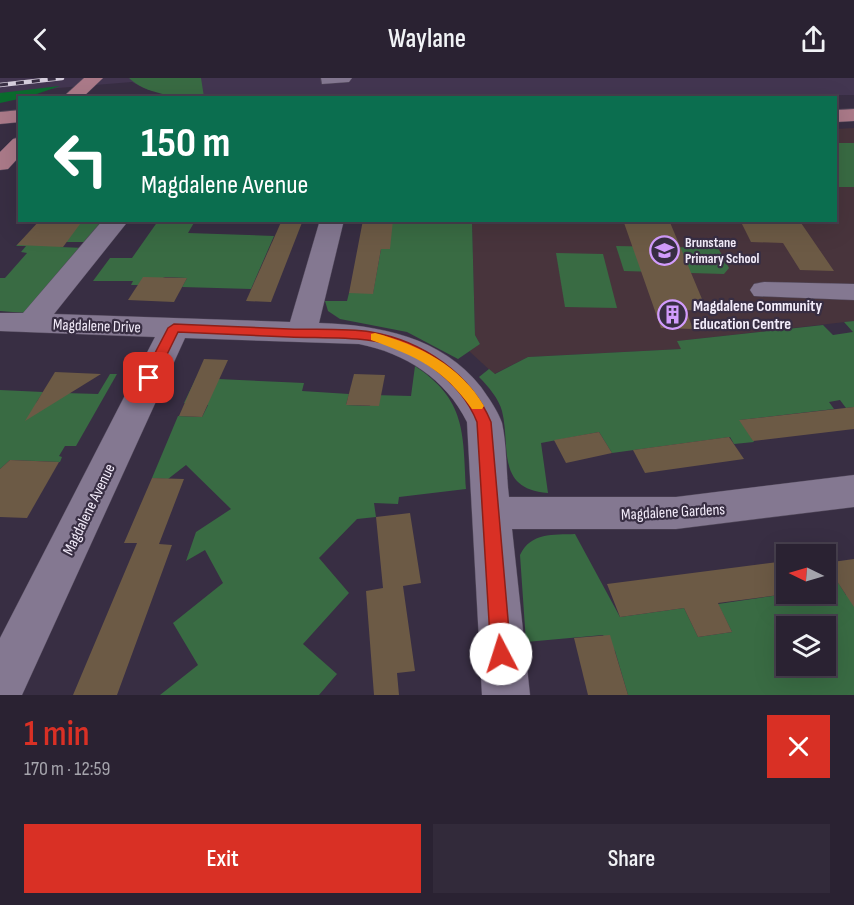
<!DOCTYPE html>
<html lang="en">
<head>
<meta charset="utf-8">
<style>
  :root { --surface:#2a2232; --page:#322a3a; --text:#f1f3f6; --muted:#a5a4ac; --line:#463f4d; --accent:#d93025 }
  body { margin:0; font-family:"Sofia Sans Condensed",sans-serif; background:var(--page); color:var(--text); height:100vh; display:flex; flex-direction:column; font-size:22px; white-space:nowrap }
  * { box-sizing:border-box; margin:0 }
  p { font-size:20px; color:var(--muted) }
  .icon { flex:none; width:33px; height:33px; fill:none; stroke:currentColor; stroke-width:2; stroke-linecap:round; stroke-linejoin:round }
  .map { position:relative; height:617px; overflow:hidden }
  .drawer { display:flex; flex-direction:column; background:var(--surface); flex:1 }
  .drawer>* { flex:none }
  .banner { position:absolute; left:18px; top:18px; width:819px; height:126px; border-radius:0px; box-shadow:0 6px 24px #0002,0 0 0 2px var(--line); background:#0b6e4f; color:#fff; overflow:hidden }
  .needle { width:39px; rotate:275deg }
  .controls { position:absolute; left:776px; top:466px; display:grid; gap:12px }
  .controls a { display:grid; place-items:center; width:60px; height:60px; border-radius:0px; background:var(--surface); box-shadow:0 6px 24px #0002,0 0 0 2px var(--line); font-size:30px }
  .pin { position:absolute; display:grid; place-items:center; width:51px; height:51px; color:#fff; margin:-26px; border-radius:12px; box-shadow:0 3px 9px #0006 }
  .me { position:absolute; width:66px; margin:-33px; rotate:355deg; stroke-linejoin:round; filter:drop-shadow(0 0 4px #0008) }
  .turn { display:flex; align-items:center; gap:21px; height:126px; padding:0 24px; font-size:27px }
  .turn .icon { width:78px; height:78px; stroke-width:2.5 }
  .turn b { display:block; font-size:42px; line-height:51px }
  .round { display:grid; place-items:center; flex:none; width:63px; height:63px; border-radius:0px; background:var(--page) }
  .overview { display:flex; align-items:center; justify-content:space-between; height:102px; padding:0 24px }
  h1 { font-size:36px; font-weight:600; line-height:45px; color:var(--accent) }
  .action { display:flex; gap:12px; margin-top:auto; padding:12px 24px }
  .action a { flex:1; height:69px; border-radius:0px; background:var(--accent); color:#fff; font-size:24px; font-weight:600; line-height:69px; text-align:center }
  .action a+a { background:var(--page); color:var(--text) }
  header { display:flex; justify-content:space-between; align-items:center; height:78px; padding:0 24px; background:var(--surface); font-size:27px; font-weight:600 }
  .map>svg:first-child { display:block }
  .built { fill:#433651 }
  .education { fill:#48343c }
  .green { fill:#396b43; fill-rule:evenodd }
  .forest { fill:#0b6c2e }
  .building { fill:#6c5a45 }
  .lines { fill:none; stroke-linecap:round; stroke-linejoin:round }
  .minor-casing { stroke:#52495b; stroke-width:1 }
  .major-casing { stroke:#52495b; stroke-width:1 }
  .minor { fill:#847891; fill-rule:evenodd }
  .major { fill:#ab7a89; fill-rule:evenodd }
  .rail-casing { stroke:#d5cddc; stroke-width:4.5 }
  .rail { stroke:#382e43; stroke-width:3; stroke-dasharray:8; stroke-linecap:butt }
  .route { fill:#d93025; stroke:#8d1f18; stroke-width:1.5 }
  .slow { fill:#f59e0b }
  .labels { text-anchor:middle; stroke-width:4.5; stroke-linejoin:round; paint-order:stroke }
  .far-poi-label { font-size:14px; font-weight:bold; fill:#f3ecfa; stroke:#382e43; text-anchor:start }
  .poi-label { font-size:16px; font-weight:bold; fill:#f3ecfa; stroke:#382e43; text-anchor:start }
  .street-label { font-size:16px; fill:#f3ecfa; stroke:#382e43 }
</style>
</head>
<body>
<header><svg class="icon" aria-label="back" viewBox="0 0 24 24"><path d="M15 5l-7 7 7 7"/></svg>Waylane<svg class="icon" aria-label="share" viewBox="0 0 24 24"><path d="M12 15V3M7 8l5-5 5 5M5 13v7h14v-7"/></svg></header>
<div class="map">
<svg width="854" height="617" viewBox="0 0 854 617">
  <rect width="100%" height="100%" fill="#382e43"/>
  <!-- built -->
  <polygon class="built" points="0,0 854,0 854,17 185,20 146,11 132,4 58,10 0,19"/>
  <!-- education -->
  <polygon class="education" points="854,50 854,243 678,263 682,271 528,279 494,296 469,273 480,266 475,257 472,143 836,142 836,51"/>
  <!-- green -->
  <g class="green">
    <path d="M129,0H201L204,19C180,20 147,17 129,0Z"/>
    <rect x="836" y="65" width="18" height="44"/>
    <polygon points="454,142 472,144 475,257 480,266 458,281 407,254 340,241 328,233 325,223 347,223 349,215 373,215 381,171 390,171 385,143"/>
    <polygon points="83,143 108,143 90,164 63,164 60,169 85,170 25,235 0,233 0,200 5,200 27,175 21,174 26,168 16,168 22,162"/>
    <polygon points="158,143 195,143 188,155 274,158 251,211 182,209 187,200 165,199 146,207 131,207 133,203 93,203 110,180 132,180"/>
    <polygon points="616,168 718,170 729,190 724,196 624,193"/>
    <polygon points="556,175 603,176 617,230 565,229"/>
    <path d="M854,243V329L846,330L840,322L829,324L834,331L740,342L754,364L734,366L730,359L612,375L599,354L541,365L548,415C495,411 511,369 502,333C499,321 488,308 479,299L489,291L495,296L528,279L681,271L677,263L823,247L833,257L853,254L844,244Z"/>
    <path d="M415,288C466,322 463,354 466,411L399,419L398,426L374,425L376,439L357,441L319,480L349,515L303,566L337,596L319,617H160L198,587L173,545L223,505L205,472L186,483L196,454L231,431L186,387L168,401L152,400L178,338L202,339L208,327L184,325L196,300L304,305L302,313L349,316L346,327L370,328L373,317L411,318Z"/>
    <polygon points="110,296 117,296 76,368 65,368 59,378 62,379 60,384 10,382 0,391 0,404 0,312 43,314 36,325 65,315 98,316"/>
    <path d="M575,456L620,539L684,530L698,559L732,554L718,526L786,516H825V493L830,492L846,517L854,516V617H628L615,573L603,557L526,564L520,477C531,454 553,457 575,456ZM786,549H825V588H786Z"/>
  </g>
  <!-- forest -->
  <polygon class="forest" points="60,8 28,19 0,25 0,15"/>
  <!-- building -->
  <g class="building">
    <polygon points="40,142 83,142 63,169 17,167"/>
    <polygon points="282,142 303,142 271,224 246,223"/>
    <polygon points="363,142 393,142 390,171 381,171 373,216 349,215"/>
    <polygon points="623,142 669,142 707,233 686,232 693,251 661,250"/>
    <polygon points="740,142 799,142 834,193 800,192 783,165 751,164"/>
    <polygon points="143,199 187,200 174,224 128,222"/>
    <polygon points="204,281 228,282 202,339 179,338"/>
    <polygon points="55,294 101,296 25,343"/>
    <polygon points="354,296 385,297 379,328 346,327"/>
    <polygon points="854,329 854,351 753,363 739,342"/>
    <polygon points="599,354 612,375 566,385 554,362"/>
    <polygon points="729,359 744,381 645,395 633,372"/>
    <polygon points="10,382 59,384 27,440 0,439 0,391"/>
    <polygon points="152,400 184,401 159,466 172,467 117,617 73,617 137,465 124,465"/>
    <polygon points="410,435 421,505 403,508 415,593 397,595 399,617 374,617 366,513 383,510 376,439"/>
    <polygon points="854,481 854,529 825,485"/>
    <polygon points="786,483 786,516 718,525 732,554 698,559 684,530 620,539 607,506"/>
    <polygon points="610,557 628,617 588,617 574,560"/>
  </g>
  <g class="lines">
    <defs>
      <g id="minor">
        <polygon points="321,0 352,0 349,4 322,6"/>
        <path d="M103,142H129L54,236L290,244L320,142H344L319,245C379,247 442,259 481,309C488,319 498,333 502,345C507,368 506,395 509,419H676L854,397V429L676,451H512L530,617H482L467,344C446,301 405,275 359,266L185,260L22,617H0V560L155,259L0,253V235H23Z"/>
        <polygon points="764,204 854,206 854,222 754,218 750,212 754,206"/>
      </g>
      <g id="major">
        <polygon points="84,0 103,0 82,20 62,20"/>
        <polygon points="854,31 854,43 836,44 836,32"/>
        <polygon points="20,32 20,44 0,46 0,34"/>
        <polygon points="20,59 20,78 8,91 0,92 0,74 13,61"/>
      </g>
    </defs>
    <!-- minor casing -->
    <use href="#minor" class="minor-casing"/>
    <!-- major casing -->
    <use href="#major" class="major-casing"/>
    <!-- minor -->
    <use href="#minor" class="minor"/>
    <!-- major -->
    <use href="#major" class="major"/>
    <defs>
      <polyline id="rail" points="0,7 62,0"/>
    </defs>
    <!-- rail casing -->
    <use href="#rail" class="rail-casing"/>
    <!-- rail -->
    <use href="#rail" class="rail"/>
  </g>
  <!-- route -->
  <path class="route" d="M174,246C212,248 251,249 289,251C316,252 345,250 371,254C423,263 471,296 491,344L511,576L508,582L501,585L494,582L491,576L477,344C461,303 411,267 367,262C341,259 315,260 289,259C252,257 215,256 178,254L154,303H144L142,300L168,250Z"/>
  <!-- slow -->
  <path class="slow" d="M375,255C419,267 461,288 484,328L482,331H472C444,291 416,278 371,262V256Z"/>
  <!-- icons -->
  <defs>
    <symbol id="school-ring" viewBox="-11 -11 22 22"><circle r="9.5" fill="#382e43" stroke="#d29cfd" stroke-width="1.5"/><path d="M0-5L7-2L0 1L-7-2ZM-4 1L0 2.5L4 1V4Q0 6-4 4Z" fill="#d29cfd"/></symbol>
    <symbol id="building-ring" viewBox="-11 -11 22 22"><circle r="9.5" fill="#382e43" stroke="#d29cfd" stroke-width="1.5"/><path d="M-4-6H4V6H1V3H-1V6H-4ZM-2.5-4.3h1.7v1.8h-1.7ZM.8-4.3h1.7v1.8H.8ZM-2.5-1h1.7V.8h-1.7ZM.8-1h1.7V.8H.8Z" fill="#d29cfd"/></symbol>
  </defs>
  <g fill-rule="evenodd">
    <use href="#school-ring" x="648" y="156" width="33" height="33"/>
    <use href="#building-ring" x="656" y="220" width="33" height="33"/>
  </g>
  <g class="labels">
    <!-- far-poi labels -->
    <g class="far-poi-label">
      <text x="685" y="169">Brunstane<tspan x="685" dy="16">Primary School</tspan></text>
    </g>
    <!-- poi labels -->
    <g class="poi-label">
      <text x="693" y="233">Magdalene Community<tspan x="693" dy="18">Education Centre</tspan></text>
    </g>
    <!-- street labels -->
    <g class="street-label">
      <text transform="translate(97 247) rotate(2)" y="6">Magdalene Drive</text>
      <text transform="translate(88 431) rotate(-64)" y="6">Magdalene Avenue</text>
      <text transform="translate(673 433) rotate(-3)" y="6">Magdalene Gardens</text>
    </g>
  </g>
</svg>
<div class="controls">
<a><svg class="needle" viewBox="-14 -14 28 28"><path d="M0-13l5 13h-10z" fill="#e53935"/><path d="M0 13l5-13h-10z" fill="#a5a4ac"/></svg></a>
<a><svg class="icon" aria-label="layers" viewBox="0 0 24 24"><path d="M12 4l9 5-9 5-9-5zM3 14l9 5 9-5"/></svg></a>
</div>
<div class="pin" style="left:149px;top:300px;background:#d93025"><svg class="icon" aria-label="arrive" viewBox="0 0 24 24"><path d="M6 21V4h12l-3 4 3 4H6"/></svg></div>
<svg class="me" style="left:501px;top:576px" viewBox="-20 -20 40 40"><circle r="19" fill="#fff"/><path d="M0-13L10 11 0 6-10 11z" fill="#d93025"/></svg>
<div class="banner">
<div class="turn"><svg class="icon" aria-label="left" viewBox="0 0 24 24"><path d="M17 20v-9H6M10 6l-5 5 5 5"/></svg><div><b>150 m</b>Magdalene Avenue</div></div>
</div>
</div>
<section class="drawer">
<div class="overview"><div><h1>1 min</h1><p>170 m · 12:59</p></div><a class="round" style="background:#d93025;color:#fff"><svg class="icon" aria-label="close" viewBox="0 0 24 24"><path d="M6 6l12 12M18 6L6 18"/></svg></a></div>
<div class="action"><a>Exit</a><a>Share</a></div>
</section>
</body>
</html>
